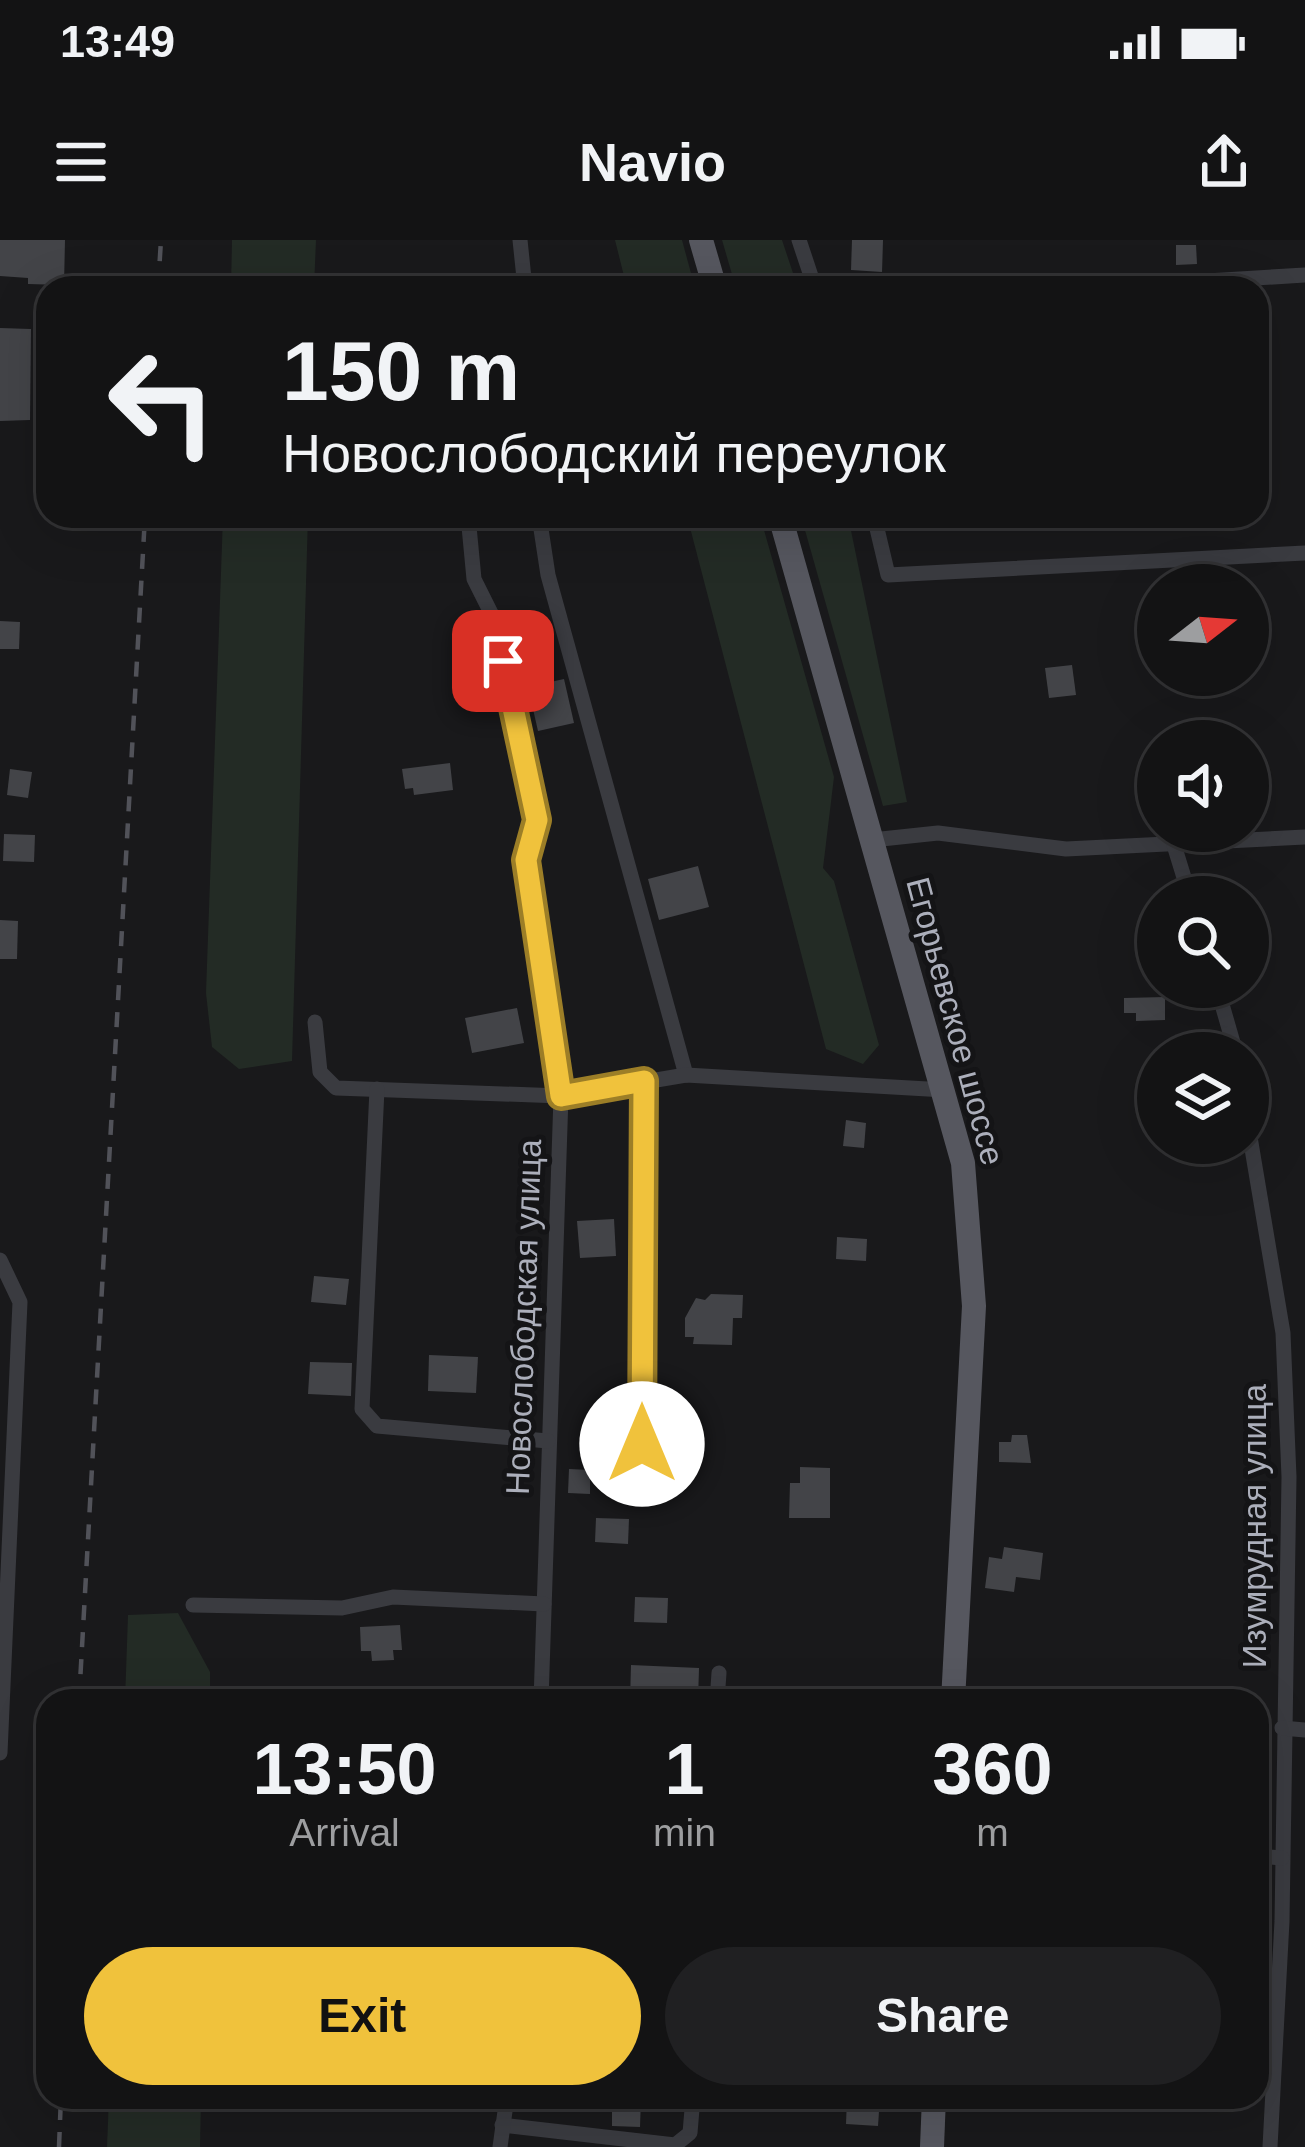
<!DOCTYPE html>
<html lang="en">
<head>
<meta charset="utf-8">
<style>
  :root { --surface:#131314; --page:#202022; --text:#f1f3f6; --muted:#9d9ea0; --line:#323234; --accent:#f0c23c }
  body { margin:0; font-family:Arial,sans-serif; background:var(--page); color:var(--text); height:100vh; display:flex; flex-direction:column; font-size:45px; white-space:nowrap }
  * { box-sizing:border-box; margin:0 }
  p { font-size:39px; color:var(--muted) }
  .icon { flex:none; width:66px; height:66px; fill:none; stroke:currentColor; stroke-width:2; stroke-linecap:round; stroke-linejoin:round }
  .map { position:relative; flex:1; overflow:hidden }
  .sheet { position:absolute; left:36px; top:1449px; width:1233px; height:420px; display:flex; flex-direction:column; background:var(--surface); border-radius:36px; box-shadow:0 12px 48px #0002,0 0 0 3px var(--line) }
  .sheet>* { flex:none }
  .banner { position:absolute; left:36px; top:36px; width:1233px; height:252px; border-radius:36px; box-shadow:0 12px 48px #0002,0 0 0 3px var(--line); background:#131314; color:var(--text); overflow:hidden }
  .needle { width:78px; rotate:73deg }
  .fabs { position:absolute; left:1137px; top:324px; display:grid; gap:24px }
  .fabs a { display:grid; place-items:center; width:132px; height:132px; border-radius:50%; background:var(--surface); box-shadow:0 12px 48px #0002,0 0 0 3px var(--line); font-size:60px }
  .pin { position:absolute; display:grid; place-items:center; width:102px; height:102px; color:#fff; margin:-51px; border-radius:24px; box-shadow:0 6px 18px #0006 }
  .me { position:absolute; width:132px; margin:-66px; rotate:0deg; stroke-linejoin:round; filter:drop-shadow(0 0 9px #0008) }
  .turn { display:flex; align-items:center; gap:42px; height:252px; padding:0 48px; font-size:54px }
  .turn .icon { width:156px; height:156px; stroke-width:2.5 }
  .turn b { display:block; font-size:84px; line-height:102px }
  .eta { display:flex; justify-content:space-evenly; align-items:center; height:204px; text-align:center }
  .eta b { font-size:72px; font-weight:700; line-height:84px }
  .primary-button { display:flex; gap:24px; margin-top:auto; padding:24px 48px }
  .primary-button a { flex:1; height:138px; border-radius:72px; background:var(--accent); color:#111; font-size:48px; font-weight:700; line-height:138px; text-align:center }
  .primary-button a+a { background:var(--page); color:var(--text) }
  .status { display:flex; justify-content:space-between; align-items:center; height:84px; padding:0 60px; background:var(--surface); direction:ltr }
  .status svg { height:33px; fill:currentColor }
  header { display:flex; justify-content:space-between; align-items:center; height:156px; padding:0 48px; background:var(--surface); font-size:54px; font-weight:700 }
  .map>svg:first-child { display:block }
  .green { fill:#232b25 }
  .building { fill:#434448 }
  .lines { fill:none; stroke-linecap:round; stroke-linejoin:round }
  .minor { stroke:#3a3b40; stroke-width:15 }
  .primary { stroke:#56575f; stroke-width:24 }
  .rail { stroke:#515259; stroke-width:4.5; stroke-dasharray:15 12; stroke-linecap:butt }
  .route-casing { stroke:#9c7e27; stroke-width:30 }
  .route { stroke:#f0c23c; stroke-width:21 }
  .labels { text-anchor:middle; stroke-width:10; stroke-linejoin:round; paint-order:stroke }
  .street-label { font-size:33px; fill:#acafbb; stroke:#141416 }
</style>
</head>
<body>
<div class="status"><b>13:49</b><svg viewBox="0 0 49 12"><path d="M0 12V9h3v3zM5 12V6h3v6zM10 12V3h3v9zM15 12V0h3v12zM26 1h20v11H26zM47 4h2v5h-2z"/></svg></div>
<header><svg class="icon" aria-label="menu" viewBox="0 0 24 24"><path d="M4 6h16M4 12h16M4 18h16"/></svg>Navio<svg class="icon" aria-label="share" viewBox="0 0 24 24"><path d="M12 15V3M7 8l5-5 5 5M5 13v7h14v-7"/></svg></header>
<div class="map">
<svg width="1305" height="1907" viewBox="0 0 1305 1907">
  <rect width="100%" height="100%" fill="#19191b"/>
  <!-- green -->
  <g class="green">
    <polygon points="232,0 316,0 314,48 231,48"/>
    <polygon points="615,0 682,0 695,48 627,48"/>
    <polygon points="722,0 782,0 798,48 736,48"/>
    <polygon points="223,276 308,276 292,821 239,829 212,807 206,753"/>
    <polygon points="687,276 760,276 834,537 823,628 834,641 879,805 863,824 826,809"/>
    <polygon points="801,276 848,276 907,562 883,566"/>
    <polygon points="178,1373 210,1432 210,1461 125,1461 128,1375"/>
    <polygon points="109,1857 201,1857 200,1907 107,1907"/>
  </g>
  <!-- building -->
  <g class="building">
    <polygon points="0,0 65,0 64,45 28,44 28,38 0,36"/>
    <polygon points="852,0 883,0 882,32 851,30"/>
    <polygon points="1176,5 1196,5 1197,24 1176,25"/>
    <polygon points="0,88 31,89 30,180 0,181"/>
    <polygon points="0,381 20,382 19,409 0,409"/>
    <polygon points="1072,425 1076,455 1049,458 1045,428"/>
    <polygon points="564,439 574,483 538,491 528,447"/>
    <polygon points="450,523 453,550 414,555 413,548 405,549 402,529"/>
    <polygon points="10,529 32,532 28,558 7,555"/>
    <polygon points="4,594 35,595 34,622 3,621"/>
    <polygon points="698,626 709,667 659,680 648,639"/>
    <polygon points="0,680 18,681 17,719 0,719"/>
    <polygon points="1165,757 1165,780 1136,781 1136,773 1124,773 1124,758"/>
    <polygon points="517,768 524,803 472,813 465,778"/>
    <polygon points="846,880 866,883 864,908 843,906"/>
    <rect x="523" y="919" width="17" height="18"/>
    <polygon points="614,979 616,1016 580,1018 577,981"/>
    <polygon points="837,997 867,999 866,1021 836,1019"/>
    <polygon points="314,1036 349,1039 346,1065 311,1062"/>
    <polygon points="711,1054 743,1055 742,1078 733,1078 732,1105 693,1104 694,1097 685,1097 685,1078 696,1058 705,1060"/>
    <polygon points="429,1115 478,1117 476,1153 428,1151"/>
    <polygon points="310,1122 352,1123 351,1156 308,1154"/>
    <polygon points="1012,1195 1027,1195 1031,1223 999,1222 999,1202 1011,1202"/>
    <polygon points="800,1227 830,1228 830,1278 789,1278 790,1243 800,1243"/>
    <polygon points="569,1229 590,1230 590,1254 568,1253"/>
    <polygon points="596,1278 629,1279 628,1304 595,1302"/>
    <polygon points="1004,1307 1043,1313 1040,1340 1016,1337 1014,1352 985,1348 989,1317 1002,1319"/>
    <polygon points="635,1357 668,1358 667,1383 634,1382"/>
    <polygon points="400,1385 402,1410 393,1410 394,1420 372,1421 371,1411 361,1411 360,1387"/>
    <polygon points="631,1425 699,1428 698,1461 630,1461"/>
    <polygon points="612,1857 641,1858 640,1887 612,1886"/>
    <polygon points="847,1857 880,1857 878,1886 846,1884"/>
  </g>
  <g class="lines">
    <!-- minor -->
    <g class="minor">
      <polyline points="520,0 525,48"/>
      <polyline points="799,0 815,48"/>
      <polyline points="1092,48 1305,35"/>
      <polyline points="468,276 474,339 495,381 537,580 526,619 561,856 541,1461"/>
      <polyline points="539,276 548,335 686,835"/>
      <polyline points="874,276 888,335 1305,313"/>
      <polyline points="872,600 938,593 1066,609 1305,597"/>
      <polyline points="1174,605 1190,657"/>
      <polyline points="1217,747 1236,813"/>
      <polyline points="315,782 320,832 336,848 561,856 686,835 945,850"/>
      <polyline points="377,849 362,1169 377,1186 548,1201"/>
      <polyline points="1248,885 1283,1093 1289,1237 1282,1681 1270,1907"/>
      <polyline points="0,1020 20,1062 0,1513"/>
      <polyline points="642,1204 644,841"/>
      <polyline points="193,1365 342,1368 393,1357 544,1364"/>
      <polyline points="717,1461 719,1433"/>
      <polyline points="1282,1488 1305,1490"/>
      <polyline points="1257,1616 1282,1618"/>
      <polyline points="502,1885 675,1905 690,1893 693,1857"/>
      <polyline points="500,1907 507,1857"/>
    </g>
    <!-- primary -->
    <g class="primary">
      <polyline points="701,0 715,48"/>
      <polyline points="780,276 963,923 974,1066 953,1461"/>
      <polyline points="932,1907 934,1857"/>
    </g>
    <!-- rail -->
    <g class="rail">
      <polyline points="158,48 161,0"/>
      <polyline points="79,1461 145,276"/>
      <polyline points="59,1907 61,1857"/>
    </g>
  </g>
  <g class="lines">
    <defs>
      <polyline id="route" points="503,421 537,580 526,620 561,856 644,841 642,1204"/>
    </defs>
    <!-- route casing -->
    <use href="#route" class="route-casing"/>
    <!-- route -->
    <use href="#route" class="route"/>
  </g>
  <g class="labels">
    <!-- street labels -->
    <g class="street-label">
      <text transform="translate(956 781) rotate(75)" y="12">Егорьевское шоссе</text>
      <text transform="translate(523 1077) rotate(-88)" y="12">Новослободская улица</text>
      <text transform="translate(1254 1286) rotate(-90)" y="12">Изумрудная улица</text>
    </g>
  </g>
</svg>
<div class="fabs">
<a><svg class="needle" viewBox="-14 -14 28 28"><path d="M0-13l5 13h-10z" fill="#e53935"/><path d="M0 13l5-13h-10z" fill="#9d9ea0"/></svg></a>
<a><svg class="icon" aria-label="sound" viewBox="0 0 24 24"><path d="M4 9h4l5-4v14l-5-4H4zM17 9q2 3 0 6"/></svg></a>
<a><svg class="icon" aria-label="search" viewBox="0 0 24 24"><circle cx="10" cy="10" r="6"/><path d="M15 15l6 6"/></svg></a>
<a><svg class="icon" aria-label="layers" viewBox="0 0 24 24"><path d="M12 4l9 5-9 5-9-5zM3 14l9 5 9-5"/></svg></a>
</div>
<div class="pin" style="left:503px;top:421px;background:#d93025"><svg class="icon" aria-label="arrive" viewBox="0 0 24 24"><path d="M6 21V4h12l-3 4 3 4H6"/></svg></div>
<svg class="me" style="left:642px;top:1204px" viewBox="-20 -20 40 40"><circle r="19" fill="#fff"/><path d="M0-13L10 11 0 6-10 11z" fill="#f0c23c"/></svg>
<div class="banner">
<div class="turn"><svg class="icon" aria-label="left" viewBox="0 0 24 24"><path d="M17 20v-9H6M10 6l-5 5 5 5"/></svg><div><b>150 m</b>Новослободский переулок</div></div>
</div>
<section class="sheet">
<div class="eta">
<div><b>13:50</b><p>Arrival</p></div>
<div><b>1</b><p>min</p></div>
<div><b>360</b><p>m</p></div>
</div>
<div class="primary-button"><a>Exit</a><a>Share</a></div>
</section>
</div>
</body>
</html>
